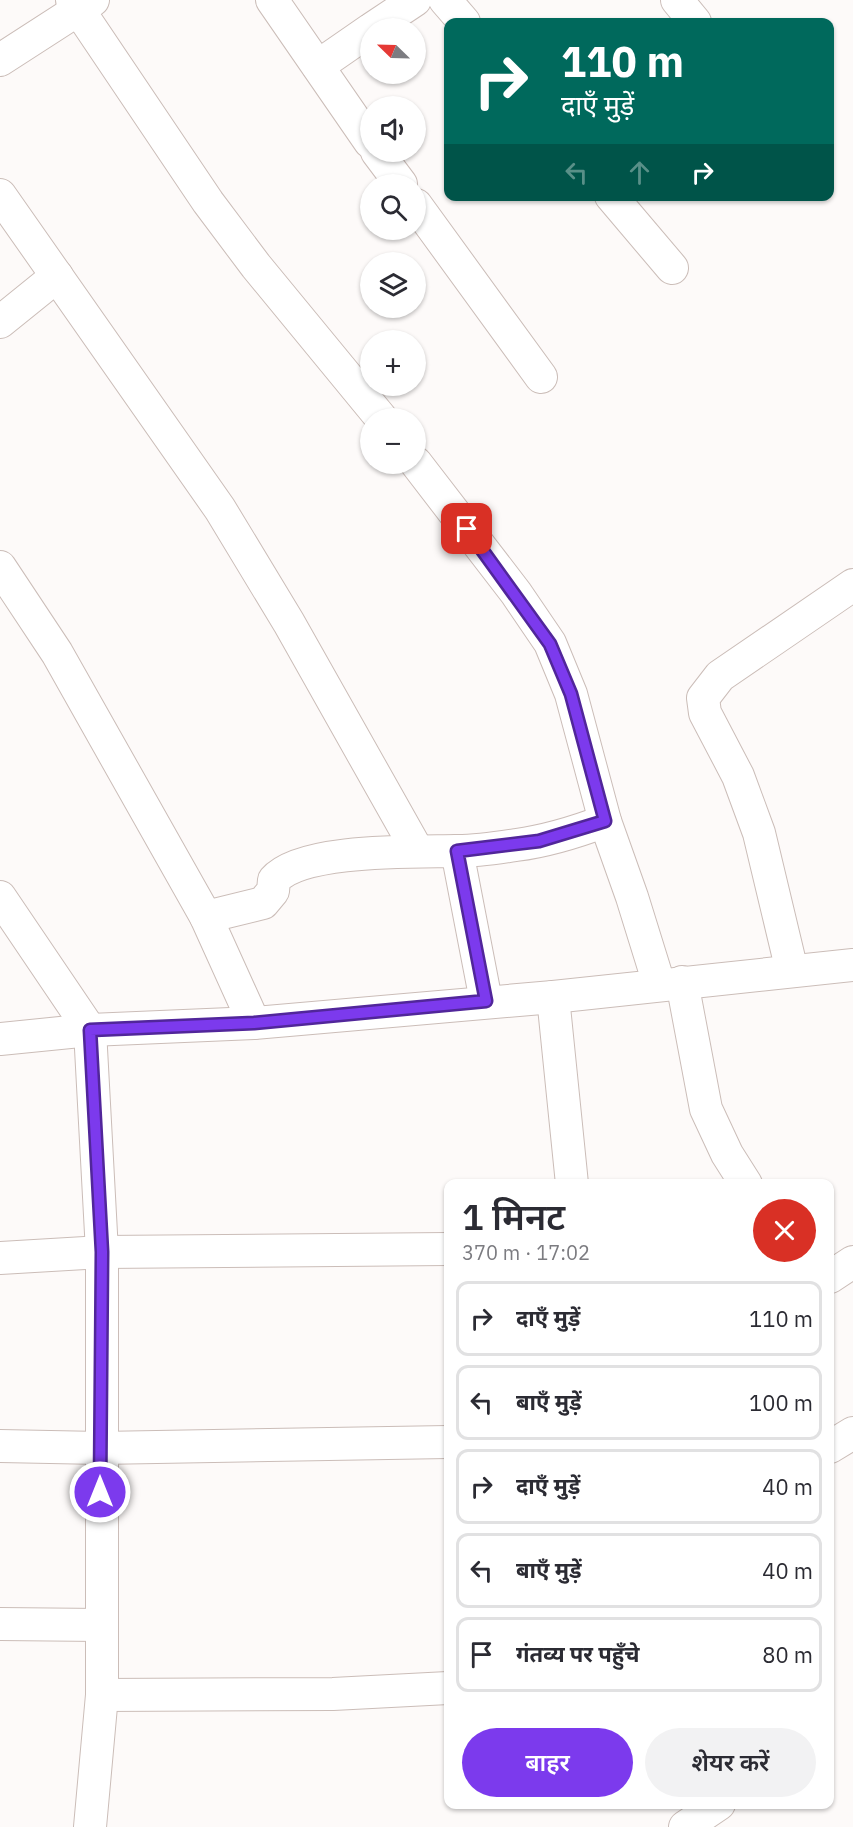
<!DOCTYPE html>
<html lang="hi">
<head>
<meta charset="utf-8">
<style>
  :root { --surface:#fff; --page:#f2f2f3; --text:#2b2b33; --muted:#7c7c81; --line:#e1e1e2; --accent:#7c3aed }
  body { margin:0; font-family:"IBM Plex Sans","Noto Sans Devanagari",sans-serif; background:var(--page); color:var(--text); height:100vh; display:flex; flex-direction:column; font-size:22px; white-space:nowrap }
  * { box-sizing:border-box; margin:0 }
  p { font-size:20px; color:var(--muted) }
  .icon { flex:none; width:33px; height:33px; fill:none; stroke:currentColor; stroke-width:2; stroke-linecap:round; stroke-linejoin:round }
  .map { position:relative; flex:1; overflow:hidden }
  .drawer { position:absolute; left:444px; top:1179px; width:390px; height:630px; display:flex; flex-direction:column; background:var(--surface); border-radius:12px; box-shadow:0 2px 4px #0004 }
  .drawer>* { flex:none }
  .hud { position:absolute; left:444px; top:18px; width:390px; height:183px; border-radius:12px; box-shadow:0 2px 4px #0004; background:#00695c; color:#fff; overflow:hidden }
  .needle { width:39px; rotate:293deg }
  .fabs { position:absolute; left:360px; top:18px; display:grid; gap:12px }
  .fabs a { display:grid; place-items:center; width:66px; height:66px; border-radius:50%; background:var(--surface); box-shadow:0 2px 4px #0004; font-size:30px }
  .pin { position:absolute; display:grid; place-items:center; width:51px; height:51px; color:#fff; margin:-26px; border-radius:12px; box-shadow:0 3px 9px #0006 }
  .me { position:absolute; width:66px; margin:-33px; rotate:0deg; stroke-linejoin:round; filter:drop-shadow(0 0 4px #0008) }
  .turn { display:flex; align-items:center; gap:21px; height:126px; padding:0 18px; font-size:27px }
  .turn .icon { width:78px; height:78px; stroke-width:2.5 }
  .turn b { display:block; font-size:42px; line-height:51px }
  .lanes { display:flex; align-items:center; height:57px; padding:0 18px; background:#0003; justify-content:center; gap:30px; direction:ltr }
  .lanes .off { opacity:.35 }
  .round { display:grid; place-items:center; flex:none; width:63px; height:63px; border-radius:32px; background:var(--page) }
  .summary { display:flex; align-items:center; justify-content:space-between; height:102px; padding:0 18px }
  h1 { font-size:36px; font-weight:600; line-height:45px }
  .button { display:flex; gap:12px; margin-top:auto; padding:12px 18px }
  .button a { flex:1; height:69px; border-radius:36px; background:var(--accent); color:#fff; font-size:24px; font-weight:600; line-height:69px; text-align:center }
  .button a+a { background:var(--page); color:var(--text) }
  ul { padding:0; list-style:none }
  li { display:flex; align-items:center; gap:18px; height:75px; margin:0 12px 9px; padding:0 6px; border:3px solid var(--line); border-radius:12px }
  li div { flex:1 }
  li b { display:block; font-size:22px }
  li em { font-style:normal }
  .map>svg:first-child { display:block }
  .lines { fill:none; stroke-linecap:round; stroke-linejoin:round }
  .minor-casing { stroke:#cbbdb8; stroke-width:34 }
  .minor { stroke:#fff; stroke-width:32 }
  .route-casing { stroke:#51269a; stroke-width:15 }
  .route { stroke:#7c3aed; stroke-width:10 }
</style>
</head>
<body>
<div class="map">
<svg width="853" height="1827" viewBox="0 0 853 1827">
  <rect width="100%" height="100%" fill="#fdfaf9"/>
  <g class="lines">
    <defs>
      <g id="minor">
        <polyline points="72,0 208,202 256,266 381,418"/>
        <polyline points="272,0 370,142"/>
        <polyline points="445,0 464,22"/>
        <polyline points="677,0 695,22"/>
        <polyline points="373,28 415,0"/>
        <polyline points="0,60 93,0"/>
        <polyline points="318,66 370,30"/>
        <polyline points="377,152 401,184"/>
        <polyline points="0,195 220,509 289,623 417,850"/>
        <polyline points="611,196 672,268"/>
        <polyline points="416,205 541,377"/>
        <polyline points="0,322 57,276"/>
        <polyline points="416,463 516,593 550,643 571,694 605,821 632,897 659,984"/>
        <polyline points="0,567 57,653 206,917 254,1023"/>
        <polyline points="457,851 486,1001"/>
        <polyline points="0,897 90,1030 102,1252 102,1695 90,1827"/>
        <path d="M206,917L263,903L273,891L274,880C301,848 416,852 457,851C476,851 497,848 516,845C547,841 576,832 605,821"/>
        <polyline points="792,971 759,833 738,776 705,713 703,698 720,676 853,585"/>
        <polyline points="682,982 706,1109 727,1154 746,1184"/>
        <polyline points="553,997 572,1184"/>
        <polyline points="0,1039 90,1030 254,1023 553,997 853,965"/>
        <polyline points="0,1258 102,1252 448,1249"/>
        <polyline points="830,1277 853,1262"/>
        <polyline points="0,1446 100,1448 448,1442"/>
        <polyline points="830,1447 853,1433"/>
        <polyline points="0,1624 101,1625"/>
        <polyline points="102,1695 333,1694 448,1688"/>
        <polyline points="685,1827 719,1804"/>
      </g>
    </defs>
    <!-- minor casing -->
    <use href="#minor" class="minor-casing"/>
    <!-- minor -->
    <use href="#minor" class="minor"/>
  </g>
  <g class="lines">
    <defs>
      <polyline id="route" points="100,1492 102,1252 90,1030 254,1023 486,1001 457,851 539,841 605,821 571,694 550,644 467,529"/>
    </defs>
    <!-- route casing -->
    <use href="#route" class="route-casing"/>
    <!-- route -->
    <use href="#route" class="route"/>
  </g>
</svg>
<div class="fabs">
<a><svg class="needle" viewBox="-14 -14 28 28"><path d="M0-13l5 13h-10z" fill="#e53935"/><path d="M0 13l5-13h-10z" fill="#7c7c81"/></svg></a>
<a><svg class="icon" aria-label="sound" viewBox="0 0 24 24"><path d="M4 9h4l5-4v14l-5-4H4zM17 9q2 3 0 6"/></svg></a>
<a><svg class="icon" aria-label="search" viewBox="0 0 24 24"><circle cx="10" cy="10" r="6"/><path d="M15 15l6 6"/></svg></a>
<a><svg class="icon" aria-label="layers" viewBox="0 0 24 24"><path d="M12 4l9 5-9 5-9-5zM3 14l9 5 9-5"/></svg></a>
<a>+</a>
<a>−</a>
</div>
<div class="pin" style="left:467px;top:529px;background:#d93025"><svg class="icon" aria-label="arrive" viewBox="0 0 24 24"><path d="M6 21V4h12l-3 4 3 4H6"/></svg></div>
<svg class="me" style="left:100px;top:1492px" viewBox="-20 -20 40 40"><circle r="17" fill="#7c3aed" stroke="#fff" stroke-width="3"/><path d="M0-11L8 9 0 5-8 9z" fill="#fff"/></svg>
<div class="hud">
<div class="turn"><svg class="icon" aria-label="right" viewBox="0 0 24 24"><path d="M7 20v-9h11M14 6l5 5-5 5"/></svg><div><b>110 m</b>दाएँ मुड़ें</div></div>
<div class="lanes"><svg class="icon off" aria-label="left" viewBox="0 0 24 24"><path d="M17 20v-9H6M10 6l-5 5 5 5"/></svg><svg class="icon off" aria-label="ahead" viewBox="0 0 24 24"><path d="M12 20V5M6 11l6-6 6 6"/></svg><svg class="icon" aria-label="right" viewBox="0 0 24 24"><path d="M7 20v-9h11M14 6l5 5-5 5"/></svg></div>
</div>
<section class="drawer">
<div class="summary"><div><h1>1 मिनट</h1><p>370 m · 17:02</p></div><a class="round" style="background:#d93025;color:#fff"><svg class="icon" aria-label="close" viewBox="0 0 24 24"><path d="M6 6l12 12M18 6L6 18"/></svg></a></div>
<ul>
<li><svg class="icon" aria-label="right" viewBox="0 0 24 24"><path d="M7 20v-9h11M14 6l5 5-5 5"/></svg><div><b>दाएँ मुड़ें</b></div><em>110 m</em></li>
<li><svg class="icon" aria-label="left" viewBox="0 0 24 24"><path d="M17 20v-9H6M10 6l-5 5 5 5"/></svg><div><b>बाएँ मुड़ें</b></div><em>100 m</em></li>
<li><svg class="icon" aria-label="right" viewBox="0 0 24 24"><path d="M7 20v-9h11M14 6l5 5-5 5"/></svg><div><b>दाएँ मुड़ें</b></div><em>40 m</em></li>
<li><svg class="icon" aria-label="left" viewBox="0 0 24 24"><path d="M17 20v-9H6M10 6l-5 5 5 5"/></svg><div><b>बाएँ मुड़ें</b></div><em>40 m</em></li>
<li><svg class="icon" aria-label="arrive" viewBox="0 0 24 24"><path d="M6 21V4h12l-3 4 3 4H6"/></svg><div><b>गंतव्य पर पहुँचे</b></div><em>80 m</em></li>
</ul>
<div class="button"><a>बाहर</a><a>शेयर करें</a></div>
</section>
</div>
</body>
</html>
